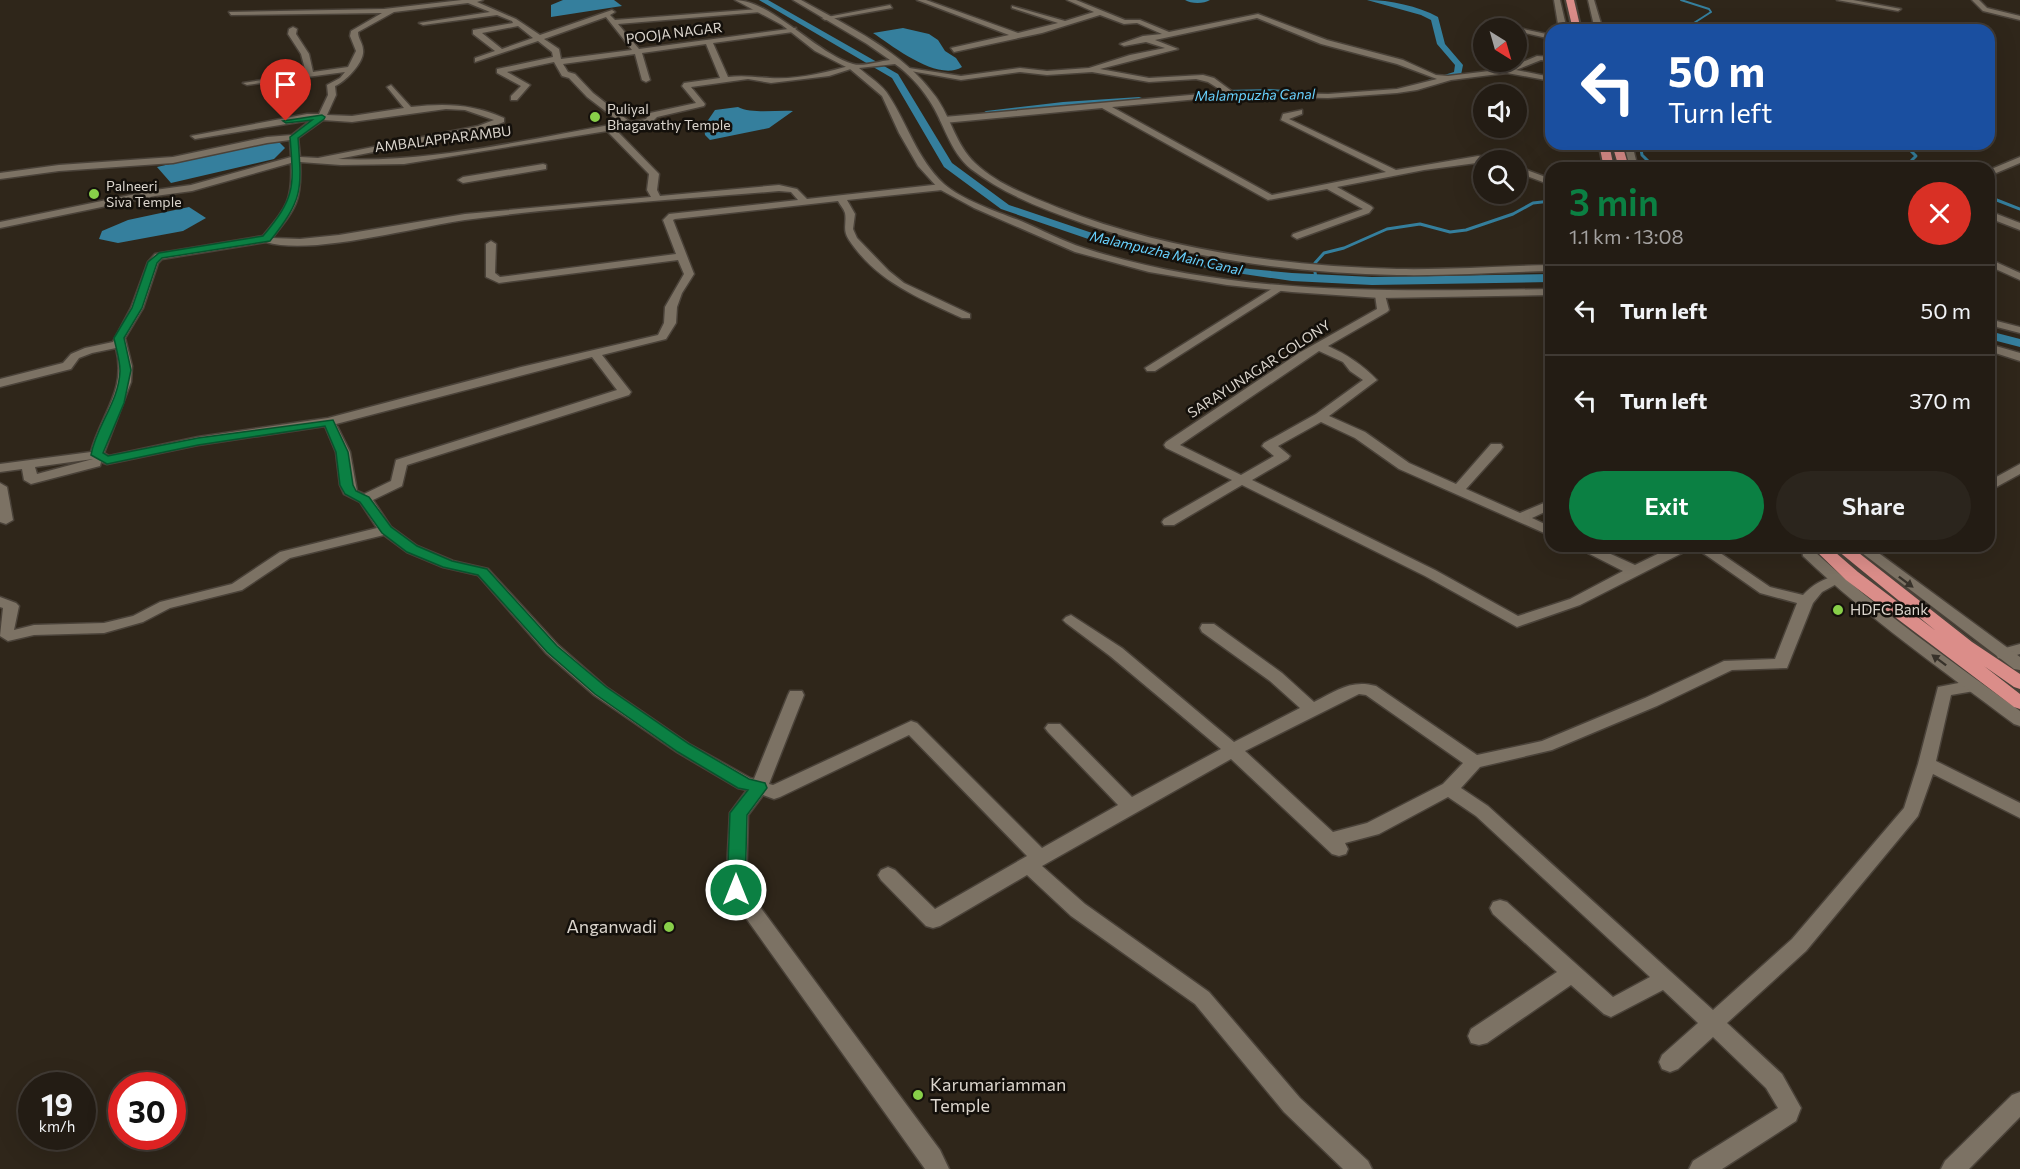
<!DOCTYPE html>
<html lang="en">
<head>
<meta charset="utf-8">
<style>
  :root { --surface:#231c14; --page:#2b251d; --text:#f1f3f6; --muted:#a3a1a0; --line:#403a34; --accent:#0b8043 }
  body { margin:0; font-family:Commissioner,sans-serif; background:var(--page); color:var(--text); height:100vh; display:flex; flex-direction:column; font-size:22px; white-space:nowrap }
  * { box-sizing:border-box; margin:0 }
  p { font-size:20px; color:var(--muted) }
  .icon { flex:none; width:33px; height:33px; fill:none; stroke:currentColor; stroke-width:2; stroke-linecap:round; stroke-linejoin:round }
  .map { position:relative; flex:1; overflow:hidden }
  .drawer { position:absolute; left:1545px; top:162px; width:450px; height:390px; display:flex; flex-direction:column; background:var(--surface); border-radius:18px; box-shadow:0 6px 24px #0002,0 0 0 2px var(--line) }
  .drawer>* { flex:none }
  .hud { position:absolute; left:1545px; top:24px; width:450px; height:126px; border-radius:18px; box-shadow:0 6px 24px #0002,0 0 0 2px var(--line); background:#1a4fa0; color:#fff; overflow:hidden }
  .needle { width:39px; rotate:143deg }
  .fabs { position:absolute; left:1473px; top:18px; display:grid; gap:12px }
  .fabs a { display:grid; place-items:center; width:54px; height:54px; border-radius:50%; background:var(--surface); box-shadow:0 6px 24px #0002,0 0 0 2px var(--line); font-size:30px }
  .speed { position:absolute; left:18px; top:1072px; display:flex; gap:12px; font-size:30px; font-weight:700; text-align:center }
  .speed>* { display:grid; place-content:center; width:78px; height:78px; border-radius:50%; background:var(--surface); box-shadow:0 6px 24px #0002,0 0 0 2px var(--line); line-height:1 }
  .speed small { font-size:15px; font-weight:400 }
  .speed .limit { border:9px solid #d22; background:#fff; color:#111 }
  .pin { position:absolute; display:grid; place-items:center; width:51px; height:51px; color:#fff; margin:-62px -26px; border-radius:50% 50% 50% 0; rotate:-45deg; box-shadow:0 0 6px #0007 }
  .pin .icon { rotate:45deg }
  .me { position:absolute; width:66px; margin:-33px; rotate:0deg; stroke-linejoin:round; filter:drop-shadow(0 0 4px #0008) }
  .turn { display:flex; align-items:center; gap:21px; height:126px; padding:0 24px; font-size:27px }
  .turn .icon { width:78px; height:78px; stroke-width:2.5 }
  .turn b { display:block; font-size:42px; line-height:51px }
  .round { display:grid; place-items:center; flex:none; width:63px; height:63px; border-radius:32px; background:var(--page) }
  .summary { display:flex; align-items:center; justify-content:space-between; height:102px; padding:0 24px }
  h1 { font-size:36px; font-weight:600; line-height:45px; color:var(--accent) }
  .cta { display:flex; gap:12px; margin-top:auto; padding:12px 24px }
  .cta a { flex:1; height:69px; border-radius:36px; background:var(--accent); color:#fff; font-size:24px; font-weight:600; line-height:69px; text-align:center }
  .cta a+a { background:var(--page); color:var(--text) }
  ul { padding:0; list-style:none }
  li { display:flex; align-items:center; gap:18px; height:90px; padding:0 24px; border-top:2px solid var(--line) }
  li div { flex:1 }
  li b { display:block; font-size:22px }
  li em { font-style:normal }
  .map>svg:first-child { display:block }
  .water { fill:#357f9d }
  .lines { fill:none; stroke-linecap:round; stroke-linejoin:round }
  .stream-far1 { stroke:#357f9d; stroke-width:2 }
  .stream { stroke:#357f9d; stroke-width:3 }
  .canal { fill:#357f9d; fill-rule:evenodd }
  .minor-casing { stroke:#4a4239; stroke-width:3 }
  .tertiary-casing { stroke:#4a4239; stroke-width:3 }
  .trunk-casing { stroke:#4a4239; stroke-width:4 }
  .minor { fill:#7c7264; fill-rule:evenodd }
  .tertiary { fill:#7c7264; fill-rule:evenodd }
  .trunk { fill:#db8d89; fill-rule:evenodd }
  .oneway { fill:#38322a }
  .route { fill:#0b8043; stroke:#07532c; stroke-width:1.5 }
  .poi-dot { fill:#88cf49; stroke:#14100b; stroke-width:2 }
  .labels { text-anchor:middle; stroke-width:5; stroke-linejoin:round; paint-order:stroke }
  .far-street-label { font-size:14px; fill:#dbd5cd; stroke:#14100b }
  .far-water-label { font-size:14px; font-style:italic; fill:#68d2ff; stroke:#14100b }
  .far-poi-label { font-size:14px; fill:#dbd5cd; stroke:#14100b; text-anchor:start }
  .poi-label { font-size:15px; fill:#dbd5cd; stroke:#14100b; text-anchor:start }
  .near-poi-label { font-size:18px; fill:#dbd5cd; stroke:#14100b; text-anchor:end }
</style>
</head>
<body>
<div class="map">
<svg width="2020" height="1169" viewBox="0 0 2020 1169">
  <rect width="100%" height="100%" fill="#2f261a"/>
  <!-- water -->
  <g class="water">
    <polygon points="563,0 614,0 622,6 551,17 551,5"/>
    <path d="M903,28L929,34L938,40L945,51L956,58L962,67C938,82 894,47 873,33Z"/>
    <path d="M738,107C752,114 775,110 793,111L769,128L710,140L705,135L704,126L715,110Z"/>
    <polygon points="269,141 278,141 285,148 274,159 171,183 157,167"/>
    <polygon points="189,207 206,218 183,231 118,243 99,239 102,231 128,220"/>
  </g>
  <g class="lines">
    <!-- stream-far1 -->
    <polyline class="stream-far1" points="1681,0 1709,9 1711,12 1683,30"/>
    <!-- stream -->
    <g class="stream">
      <polyline points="1640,144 1642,155 1655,168"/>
      <polyline points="1904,144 1916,156 1911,161 1935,168"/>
      <polyline points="1989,197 2020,209"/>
      <polyline points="1315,263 1324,253 1344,248 1387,229 1420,224 1450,232 1466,230 1513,214 1533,203 1551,201"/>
      <polyline points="1315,272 1316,279"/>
    </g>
    <!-- canal -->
    <g class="canal">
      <polygon points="759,0 768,0 898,74 952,163 1009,205 1104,237 1211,263 1250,269 1292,273 1372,277 1551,274 1551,282 1372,285 1292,281 1250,275 1211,269 1097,242 1001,209 944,167 892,78"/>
      <path d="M1185,0H1210C1204,4 1191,4 1185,0Z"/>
      <path d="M1367,0C1390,0 1418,6 1438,17L1445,44L1463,65L1461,75L1428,84V80L1454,72L1455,65L1437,44L1431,20L1421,15Z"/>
      <polygon points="1270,89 1301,91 1305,94 1301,97 1225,96 1221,93 1225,90"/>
      <polygon points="1139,97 1142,98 1142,102 986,117 981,114 986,111 1063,102"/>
      <polygon points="1989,331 2020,339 2020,347 1989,339"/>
    </g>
    <defs>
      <g id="minor">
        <path d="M462,0H483L477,2L516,19L540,35L612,10L615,12L610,15L615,20L759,9L761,12L618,24L639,49L796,28L793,32L713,43L728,77C743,75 755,77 770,78C797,80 827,72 853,65L857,67L829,76L771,83L748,79L691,87L705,104L704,106L657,117L651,123L615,129L659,174L657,190L660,196L779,185L797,189L807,199L942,184L947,187L942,190L847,200L855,214L853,229L857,238L889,271L904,283L970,314V318H962C919,298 877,282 849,240C842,230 847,223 845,213C844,209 840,205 838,201L675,219L673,220L694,274L682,293L677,307L676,323L666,339L602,355L631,392L629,395L407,465L402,486L373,500L391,527L417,546L453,561L488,569L558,645L606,687L689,744L750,778L754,779L788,695L790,691H802L804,695L769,784L773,785L911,721L917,723L1042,848L1118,805L1048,732L1045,728L1048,724H1060L1132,797L1221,749L1110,656L1066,623L1063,620L1066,617L1071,615L1122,648L1234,742L1300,708L1270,681L1202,632L1200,628L1202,624H1214L1282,673L1314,702C1336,691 1351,679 1376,686L1477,755L1542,741L1645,698L1724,661L1775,659L1797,603L1760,593L1693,546H1710L1770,587L1803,595C1812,585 1823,579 1837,575L1844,580L1822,592L1813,603L1787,668L1732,670L1657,706L1552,750L1480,767L1461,788L1488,806L1713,1010L1792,939L1904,808L1918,764L1938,687L1974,680L1980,682L1982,686L1980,690L1951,695L1936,761L2020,803V818L1933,774L1918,816L1806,951L1727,1023L1782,1074L1801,1108L1796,1121L1722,1169H1689L1693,1161L1778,1108L1766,1088L1713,1037L1678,1069L1670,1072L1662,1069L1659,1062L1662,1055L1698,1023L1663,990L1611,1017L1604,1014L1571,985L1487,1043L1479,1045L1471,1043L1468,1036L1471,1029L1557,972L1493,914L1490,908L1493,902L1500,900L1507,902L1613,997L1650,977L1476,816L1448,797L1379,834L1345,843L1348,849L1346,854L1339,856L1332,854L1231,759L1042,866L1085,904L1209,992L1300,1098L1368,1161L1372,1169H1343L1284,1112L1195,1004L1071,916L1027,875L940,926L933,928L926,926L881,880L878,875L881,870L888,867L895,870L935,909L1027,856L909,735L780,797L774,799L763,795L748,815L746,888L940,1150L949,1169H925L726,890L730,813L747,790L738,788L677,752L594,695L546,653L478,575L443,567L407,552L384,535L290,558L242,590L170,608L143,622L104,633L34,635L8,641L0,636L3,608L0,607V597L16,603L19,606L14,630L34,625L104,623L133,616L160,602L232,584L280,552L377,528L360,502L344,494L340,485L336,452L325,426L198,445L107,464L101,462L100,466L31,484L24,480L22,469L0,472V464L91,452C101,414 127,390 116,348L92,353L79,358L71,369L0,387V379L63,363L71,354L85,348L113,342L131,308L148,262L155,254L263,236C286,208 293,201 291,163L192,191L155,196L0,228V222L155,190L191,185L291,157L290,140L267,143L173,163L59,171L0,179V173L59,165L173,157L267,137L292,135L311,120L195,139L191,136L307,114H319L328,95L327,85L340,78L345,72L247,85L243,83L306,73L301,54L288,34L289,29L293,27L297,29L296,34L309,54L313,72L348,67L356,51L350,36L351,31L382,13L231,15L229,12L384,9ZM468,3L490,12L419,23L423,25L497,15L512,21L513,23L473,30V34L495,51L475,58V62L538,41L552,52L553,57L497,69V73L521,86L511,96V100H517L530,85L507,72L554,62L562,76L569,78L587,97L621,123C528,139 433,163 338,159L480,131L504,122V118C473,104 445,103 411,107L391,85L387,87L404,108L352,116L327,115L336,95L335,86C345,82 365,62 363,50C363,43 358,39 358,32L394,12ZM606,17L632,50L561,59L559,49L544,39ZM518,26L533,38L502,49L482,33ZM706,44L720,78L684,83L682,86L696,103L650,113L646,119L630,122L593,93L575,74L568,72L563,64L635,54L642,80L646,82L650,80L642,53ZM446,109L465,110L494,120L478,126L318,158L300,157L298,138L323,120L352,122ZM607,131L649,174L647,190L651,197L465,214L339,235L300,239L272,238C296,208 302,201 300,162L341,165L404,164ZM779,191L791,192L798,200L669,214L663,220L676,254L500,277L495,273L496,244L491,241L486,244V277L499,283L678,260L684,274L665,307L664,323L658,335L521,367L328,418L198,437L109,456L104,453L131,382L132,366L125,338L143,308L158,263L162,259L266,242C311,256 415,227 465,220C568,206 675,200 779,191ZM592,357L617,390L396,460L391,481L364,494L357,491L350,452L336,424ZM93,459L37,474L35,467ZM1359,694L1366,695L1463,763L1443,784L1367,823L1333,832L1245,751Z"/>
        <path d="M917,0H926L1018,33L1058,23L1012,8V6L1065,21L1094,12L1067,0H1076L1125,20H1140L1169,32L1258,14L1327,40L1403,60L1436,75L1448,76L1506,69L1537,56L1551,57V61L1541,60L1516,70L1551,77V81L1507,73L1451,80L1417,90L1397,93L1328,98L1231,96L1112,107L1272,195L1386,172L1281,120L1283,114L1302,110V114L1289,119L1396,170L1478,156L1495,157L1499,160L1424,170L1337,187L1371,206L1373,208L1369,213L1297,239L1292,236L1293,234L1363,209L1327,189L1268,200L1102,108L944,123L940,120L944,117L1224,92L1208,82L1196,79L1149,82L1092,72L1047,75L1020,72L961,80L905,70L909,68L961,76L1020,68L1047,71L1089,68L1130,55L1165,48L1146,42L1124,46L1120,44L1143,36L1162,34L1137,23L1124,24L1100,15L1042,33L954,52L951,48L1009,35ZM1257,18L1321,44L1397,64L1437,79L1397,89L1328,94L1233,92L1214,78L1203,75L1149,78L1100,69L1178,49L1155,40Z"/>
        <polygon points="1837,0 1853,0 1901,9 1898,11"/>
        <polygon points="1972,0 1979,0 1987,8 2020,16 2020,20 1983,11"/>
        <polygon points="890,5 892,8 825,20 822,18"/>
        <polygon points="1486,21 1551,35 1551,39 1516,31 1516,28 1484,24"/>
        <polygon points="2020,157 2020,163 1989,176 1989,170"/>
        <polygon points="543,164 546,165 546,169 463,183 458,180 463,177"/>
        <polygon points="1516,166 1551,179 1551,185 1516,172"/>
        <polygon points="1989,211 2020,223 2020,230 1989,218"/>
        <polygon points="1989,259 2020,273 2020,280 1989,266"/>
        <polygon points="1278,285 1282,286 1282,290 1155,371 1147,371 1145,368"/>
        <path d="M1380,292L1385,295L1389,310L1387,312L1328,346C1346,354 1363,365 1377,380L1329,416L1365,432L1409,463L1456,484L1491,444H1501L1503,447L1501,450L1466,489L1520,513L1551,500V509L1532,518L1551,527V536L1399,469L1355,438L1321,422L1278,446L1290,456L1288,459L1252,480L1435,570L1518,616L1570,599L1623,571L1574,546H1593L1635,565L1674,546H1692L1690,549L1580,605L1517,627L1425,576L1242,485L1174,525H1164L1162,522L1164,519L1232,480L1166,448L1164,445L1166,442L1299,353L1377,309L1375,295ZM1319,351L1343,362L1350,371L1363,380L1316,414L1264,443L1262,446L1274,456L1241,475L1180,445Z"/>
        <polygon points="2020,464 2020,474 1989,491 1989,481"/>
        <polygon points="0,483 7,487 13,520 6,524 0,522"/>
        <polygon points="2020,644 2020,654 2004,659 1998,658 1996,654 1998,650"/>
        <polygon points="2020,1092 2020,1117 1969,1169 1941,1169 1945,1161 2012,1095"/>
      </g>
      <g id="tertiary">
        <path d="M735,0C771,0 817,54 853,64C863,67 879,61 890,60L867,44L793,0H801C849,27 903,51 936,97C951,118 956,145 975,163C998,185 1030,196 1059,208C1165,250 1282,266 1397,269C1448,270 1500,266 1551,265V271C1500,272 1448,276 1397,275C1292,273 1184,258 1085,224C1045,210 1005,195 971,169C949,151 944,122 929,100C920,86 908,73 895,64L859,68C869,77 883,85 889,96C908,125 917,159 944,184C962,200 998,212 1021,221C1042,230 1062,241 1084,248C1234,297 1396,291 1551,289V295L1380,298L1292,292L1227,285L1149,272L1075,252L974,208L939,189L918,166L899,133L882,96L850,69L815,51L782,25Z"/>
        <polygon points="1554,0 1560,0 1567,30 1559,30"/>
        <polygon points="1588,0 1594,0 1603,30 1595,30"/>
        <polygon points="1624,144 1632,144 1636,160 1634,168 1624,168 1628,160"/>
        <polygon points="1989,319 2020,327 2020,333 1989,325"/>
        <polygon points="1989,344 2020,353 2020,361 1989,351"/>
        <path d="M1802,546H1816L1815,552C1879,611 1950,660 2020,711V726L2014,724C1942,670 1868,618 1803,556Z"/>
        <polygon points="1853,546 1869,546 2020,657 2020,670 2014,669"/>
      </g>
      <g id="trunk">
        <polygon points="1566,0 1574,0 1581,30 1573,30"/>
        <polygon points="1599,144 1609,144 1614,168 1604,168"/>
        <polygon points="1612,144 1622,144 1629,168 1619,168"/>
        <polygon points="1811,546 1828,546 1858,572 1936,631 1832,546 1850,546 1972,642 2020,674 2020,689 2014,687 1984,666 2020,694 2020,709 2014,707 1846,580"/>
      </g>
    </defs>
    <!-- minor casing -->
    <use href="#minor" class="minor-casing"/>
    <!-- tertiary casing -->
    <use href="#tertiary" class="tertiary-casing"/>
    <!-- trunk casing -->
    <use href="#trunk" class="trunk-casing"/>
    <!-- minor -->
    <use href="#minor" class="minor"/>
    <!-- tertiary -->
    <use href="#tertiary" class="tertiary"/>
    <!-- trunk -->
    <use href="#trunk" class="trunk"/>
  </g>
  <!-- one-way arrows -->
  <defs><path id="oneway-solid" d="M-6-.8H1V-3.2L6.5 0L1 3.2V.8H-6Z" transform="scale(1.5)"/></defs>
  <g class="oneway">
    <use href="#oneway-solid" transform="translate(1906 582) rotate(37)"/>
    <use href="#oneway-solid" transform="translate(1939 660) rotate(-143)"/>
  </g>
  <!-- route -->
  <path class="route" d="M322,115L325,117L324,119L298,138C302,191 303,199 270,241L162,258L157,263L142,308L124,338L131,370L124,403L103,453L108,456L198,438L333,420L348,452L353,485L356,491L369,497L391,527L417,546L452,561L487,569L557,646L606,687L689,744L749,779L765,783L767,788L747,815L745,890L742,895L736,897L730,895L727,890L730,813L748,790L738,788L678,752L595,694L547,652L478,575L443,567L407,552L382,533L360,502L345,494L340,485L336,452L325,426L198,445L107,464L91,455C96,426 119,402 120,371C120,360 116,348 114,338L132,308L148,262L159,253L263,236C296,197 294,187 290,137L312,120L286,123L283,121Z"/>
  <!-- markers -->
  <g class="poi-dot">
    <circle cx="595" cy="117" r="6"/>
    <circle cx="94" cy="194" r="6"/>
    <circle cx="1838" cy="610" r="6"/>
    <circle cx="669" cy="927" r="6"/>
    <circle cx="918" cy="1095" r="6"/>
  </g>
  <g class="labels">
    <!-- far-street labels -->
    <g class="far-street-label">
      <text transform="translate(674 33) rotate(-7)" y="5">POOJA NAGAR</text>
      <text transform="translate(443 139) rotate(-7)" y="5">AMBALAPPARAMBU</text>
      <text transform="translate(1259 369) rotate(-33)" y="5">SARAYUNAGAR COLONY</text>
    </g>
    <!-- far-water labels -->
    <g class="far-water-label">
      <text transform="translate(1255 95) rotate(-1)" y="5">Malampuzha Canal</text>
      <text transform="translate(1166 253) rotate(13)" y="5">Malampuzha Main Canal</text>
    </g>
    <!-- far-poi labels -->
    <g class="far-poi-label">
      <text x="607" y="114">Puliyal<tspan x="607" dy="16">Bhagavathy Temple</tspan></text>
      <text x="106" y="191">Palneeri<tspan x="106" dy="16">Siva Temple</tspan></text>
    </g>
    <!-- poi labels -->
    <g class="poi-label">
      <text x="1850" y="615">HDFC Bank</text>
    </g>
    <!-- near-poi labels -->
    <g class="near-poi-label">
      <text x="657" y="933">Anganwadi</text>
      <text x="930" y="1091" text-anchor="start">Karumariamman<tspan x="930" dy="21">Temple</tspan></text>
    </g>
  </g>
</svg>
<div class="fabs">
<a><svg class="needle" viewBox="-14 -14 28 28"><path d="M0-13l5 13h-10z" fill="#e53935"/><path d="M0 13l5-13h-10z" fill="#a3a1a0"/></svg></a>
<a><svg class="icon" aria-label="sound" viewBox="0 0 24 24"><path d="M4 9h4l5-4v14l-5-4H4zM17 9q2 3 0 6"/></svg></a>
<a><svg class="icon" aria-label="search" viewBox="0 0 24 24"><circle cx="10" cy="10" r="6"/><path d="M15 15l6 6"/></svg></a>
</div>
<div class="speed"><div>19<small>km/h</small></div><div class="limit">30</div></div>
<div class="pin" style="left:286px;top:121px;background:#d93025"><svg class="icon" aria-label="arrive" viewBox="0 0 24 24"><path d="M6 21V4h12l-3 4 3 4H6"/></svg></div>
<svg class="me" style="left:736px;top:890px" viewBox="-20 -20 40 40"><circle r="17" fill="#0b8043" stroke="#fff" stroke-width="3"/><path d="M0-11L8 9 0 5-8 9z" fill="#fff"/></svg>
<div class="hud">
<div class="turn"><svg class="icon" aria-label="left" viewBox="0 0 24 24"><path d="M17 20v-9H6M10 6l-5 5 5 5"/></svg><div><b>50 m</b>Turn left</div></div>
</div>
<section class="drawer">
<div class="summary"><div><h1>3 min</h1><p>1.1 km · 13:08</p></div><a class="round" style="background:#d93025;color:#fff"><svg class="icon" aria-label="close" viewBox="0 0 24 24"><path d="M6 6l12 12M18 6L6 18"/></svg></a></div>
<ul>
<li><svg class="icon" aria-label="left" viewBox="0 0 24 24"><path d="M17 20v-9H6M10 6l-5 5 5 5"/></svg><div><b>Turn left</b></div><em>50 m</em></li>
<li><svg class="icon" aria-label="left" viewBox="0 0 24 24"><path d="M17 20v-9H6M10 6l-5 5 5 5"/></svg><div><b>Turn left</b></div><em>370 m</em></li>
</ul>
<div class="cta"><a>Exit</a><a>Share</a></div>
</section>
</div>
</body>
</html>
